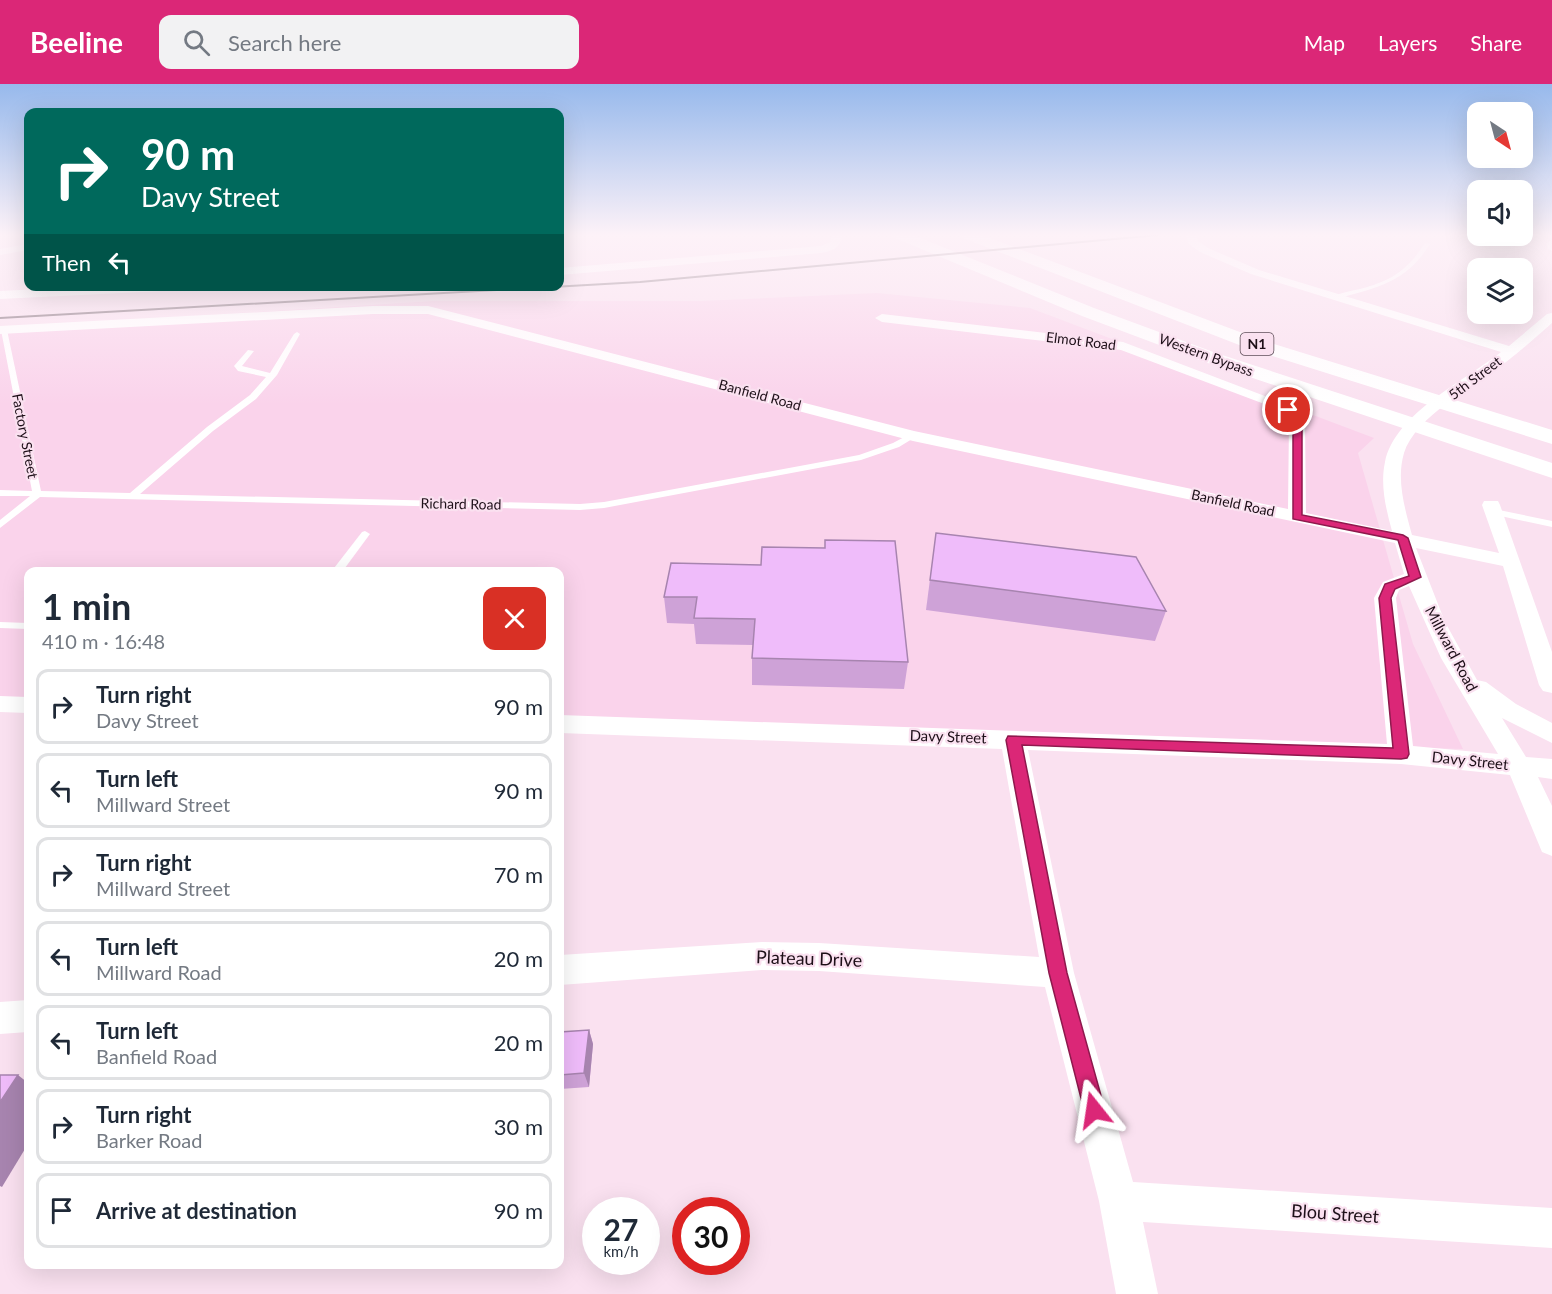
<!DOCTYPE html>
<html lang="en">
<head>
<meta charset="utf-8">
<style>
  :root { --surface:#fff; --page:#f2f2f3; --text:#1f2937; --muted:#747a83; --line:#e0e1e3; --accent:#db2777 }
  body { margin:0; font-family:Lato,sans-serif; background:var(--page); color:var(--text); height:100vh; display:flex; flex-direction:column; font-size:22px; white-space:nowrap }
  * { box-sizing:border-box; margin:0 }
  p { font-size:20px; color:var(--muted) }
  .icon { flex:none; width:33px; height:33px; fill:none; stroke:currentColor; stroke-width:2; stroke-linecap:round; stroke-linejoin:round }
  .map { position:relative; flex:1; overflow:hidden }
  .sheet { position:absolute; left:24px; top:483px; width:540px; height:702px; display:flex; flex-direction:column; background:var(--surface); border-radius:12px; box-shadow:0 6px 24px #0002 }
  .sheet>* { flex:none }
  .banner { position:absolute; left:24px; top:24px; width:540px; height:183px; border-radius:12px; box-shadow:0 6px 24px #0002; background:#00695c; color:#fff; overflow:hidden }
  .needle { width:39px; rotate:144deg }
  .fabs { position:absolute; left:1467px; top:18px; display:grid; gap:12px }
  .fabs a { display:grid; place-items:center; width:66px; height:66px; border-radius:12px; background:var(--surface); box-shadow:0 6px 24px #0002; font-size:30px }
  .speed { position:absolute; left:582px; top:1113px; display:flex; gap:12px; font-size:30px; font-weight:700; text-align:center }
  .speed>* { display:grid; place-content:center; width:78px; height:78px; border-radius:50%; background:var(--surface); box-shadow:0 6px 24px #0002; line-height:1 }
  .speed small { font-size:15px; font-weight:400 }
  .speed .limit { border:9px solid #d22; background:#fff; color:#111 }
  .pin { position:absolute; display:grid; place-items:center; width:51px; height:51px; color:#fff; margin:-26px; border:3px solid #fff; border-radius:50%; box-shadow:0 2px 6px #0007 }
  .me { position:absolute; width:66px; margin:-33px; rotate:345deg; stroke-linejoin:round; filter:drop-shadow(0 0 4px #0008) }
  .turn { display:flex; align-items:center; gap:21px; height:126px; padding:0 18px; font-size:27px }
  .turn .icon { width:78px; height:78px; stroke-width:2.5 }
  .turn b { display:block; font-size:42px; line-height:51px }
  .then { display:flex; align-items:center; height:57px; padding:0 18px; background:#0003; gap:12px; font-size:22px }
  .round { display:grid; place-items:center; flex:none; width:63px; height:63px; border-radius:12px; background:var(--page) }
  .summary { display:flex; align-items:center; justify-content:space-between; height:102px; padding:0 18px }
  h1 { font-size:36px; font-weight:700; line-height:45px }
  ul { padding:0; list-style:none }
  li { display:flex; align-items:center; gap:18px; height:75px; margin:0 12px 9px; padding:0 6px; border:3px solid var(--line); border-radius:12px }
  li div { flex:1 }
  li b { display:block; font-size:22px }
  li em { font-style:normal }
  header { display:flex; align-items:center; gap:36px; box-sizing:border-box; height:84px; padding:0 30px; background:var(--accent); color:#fff }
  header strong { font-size:28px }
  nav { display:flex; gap:33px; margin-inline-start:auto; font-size:21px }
  .search { width:420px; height:54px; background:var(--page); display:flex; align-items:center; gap:15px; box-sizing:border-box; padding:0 21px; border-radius:12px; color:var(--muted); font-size:22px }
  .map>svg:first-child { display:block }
  .built { fill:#fad3eb }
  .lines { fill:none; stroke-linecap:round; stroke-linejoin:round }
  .lane { fill:#fff; fill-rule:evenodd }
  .street { fill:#fff; fill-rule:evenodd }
  .highway { fill:#fff; fill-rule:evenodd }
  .rail { stroke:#84717c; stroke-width:2 }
  .wall { fill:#cea2d7 }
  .shaded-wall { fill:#a784af }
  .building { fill:#efbcfa; stroke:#a784af; stroke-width:1.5 }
  .route { fill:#db2777; stroke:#8e194d; stroke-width:1.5 }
  .labels { text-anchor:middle; stroke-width:4.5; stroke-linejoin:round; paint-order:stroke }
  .far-street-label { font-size:14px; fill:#1d0f18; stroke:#fae1f0 }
  .shield { fill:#fae1f0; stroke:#5f4e59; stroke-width:1.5 }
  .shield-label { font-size:14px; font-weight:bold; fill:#1d0f18 }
  .street-label { font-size:15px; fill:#1d0f18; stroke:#fae1f0 }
  .near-street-label { font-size:18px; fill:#1d0f18; stroke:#fae1f0 }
</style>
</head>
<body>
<header>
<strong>Beeline</strong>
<div class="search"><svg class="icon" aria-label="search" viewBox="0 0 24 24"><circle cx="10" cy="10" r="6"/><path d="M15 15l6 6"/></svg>Search here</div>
<nav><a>Map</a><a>Layers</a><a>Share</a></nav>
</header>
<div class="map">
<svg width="1552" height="1210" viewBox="0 0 1552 1210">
  <rect width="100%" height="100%" fill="#fae1f0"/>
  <!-- built -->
  <polygon class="built" points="877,209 1030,224 1374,354 1358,369 1413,560 1463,665 560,640 560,488 28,488 28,625 0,625 0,244 433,217 702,217"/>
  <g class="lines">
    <!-- lane -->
    <g class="lane">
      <path d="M1425,159L1430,160C1406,199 1376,204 1335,215L1332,213C1340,209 1350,207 1360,205C1391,197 1408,186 1425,159Z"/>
      <polygon points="4,244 7,246 41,407 130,409 207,343 250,311 266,293 238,287 234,282 248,266 254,267 242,282 270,289 294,250 297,248 300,250 277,291 256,315 213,347 140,410 580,420 604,418 859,371 893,359 910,350 917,352 899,363 861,376 604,424 580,426 40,413 0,444 0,436 30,412 0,412 0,406 32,407 1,246"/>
      <polygon points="1494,425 1552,437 1552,443 1491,430 1489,428"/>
      <polygon points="365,447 370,450 342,488 331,488 362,448"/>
      <polygon points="0,538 28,539 28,545 0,544"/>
    </g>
    <!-- street -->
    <g class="street">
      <path d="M832,151H842C841,164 832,167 821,169L560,191V184L821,162L830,158Z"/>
      <path d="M1186,151H1196L1198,157L1208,164L1259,186L1509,262L1547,230L1552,229V239C1537,252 1522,266 1506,278C1476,300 1415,333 1404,369C1396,396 1405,425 1412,451L1499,469L1482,421L1484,417H1498L1500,421L1552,568V609L1543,607L1539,601L1503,482L1416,464L1445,538L1477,596L1486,598L1516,620L1552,639V659L1502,634L1526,673L1552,675V695L1538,693L1552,722V772L1542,768L1510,691L1401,680L1028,666L1074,889L1133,1098L1552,1124V1164L1143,1138L1158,1210H1116L1099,1117L1045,903L819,887L762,886L560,901V871L762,858L819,859L1039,873L1002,665L560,649V631L1387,660L1374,514L1383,498L1404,490L1395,459L913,357L428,230H373L0,250V242L373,222H428L914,347L1288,425L1289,337L1282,329L1267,321L1121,266L882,238L875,234L882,230L1123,258L1294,323L1305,336L1306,429L1392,447C1386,425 1380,401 1385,378C1395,329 1465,297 1501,268L1251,190L1200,168L1189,160ZM1409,502L1441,574L1498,670L1413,662L1396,514L1399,506Z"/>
      <polygon points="1552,156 1552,167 1547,164 1547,159"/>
      <polygon points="28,160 28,166 0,171 0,165"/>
      <polygon points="98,202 188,202 182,206 0,215 0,207"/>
      <polygon points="0,612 28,613 28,629 0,628"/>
      <polygon points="28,916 28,948 0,950 0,918"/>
    </g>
    <!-- highway -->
    <g class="highway">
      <polygon points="893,151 913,151 1094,224 1216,269 1552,379 1552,394 1202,277 1082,232 895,154"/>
      <polygon points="961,151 982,151 1261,256 1552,346 1552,360 1247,264 963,154"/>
    </g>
    <!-- rail -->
    <polyline class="rail" points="0,234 640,198 1158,151"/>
  </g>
  <!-- wall -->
  <g class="wall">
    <polygon points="936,449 1166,527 1155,557 926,526"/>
    <polygon points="825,456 908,578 904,605 752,601 752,574 753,561 696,560 694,540 667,539 664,513 825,464"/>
    <polygon points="589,946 593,960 589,1003 560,1005 560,948"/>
  </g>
  <!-- shaded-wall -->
  <g class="shaded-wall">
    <polygon points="589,946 593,960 589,1003 584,989"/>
    <polygon points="18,991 28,999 28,1060 2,1103 0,1102 0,1018"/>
  </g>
  <!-- building -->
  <g class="building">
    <polygon points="936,449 1136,473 1166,527 930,496"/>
    <polygon points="825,456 895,457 908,578 752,574 755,535 694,534 697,513 664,513 671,479 761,481 762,463 825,464"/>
    <polygon points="589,946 584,989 560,991 560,948"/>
    <polygon points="0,991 18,991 0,1018"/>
  </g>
  <!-- sky -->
  <linearGradient id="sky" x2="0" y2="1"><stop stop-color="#97b9ec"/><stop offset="0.47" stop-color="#fdf2f8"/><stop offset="1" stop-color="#fdf2f8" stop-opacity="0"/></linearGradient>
  <rect width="1552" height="321" fill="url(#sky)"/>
  <!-- route -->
  <polygon class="route" points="1285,324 1291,324 1302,336 1302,431 1403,451 1408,454 1421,493 1395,505 1391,514 1409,670 1407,674 1401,675 1022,661 1067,889 1105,1026 1102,1033 1094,1036 1087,1033 1084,1026 1049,889 1006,656 1008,652 1393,664 1379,514 1385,500 1409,492 1398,456 1293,435 1293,336 1284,326"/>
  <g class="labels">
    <!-- far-street labels -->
    <g class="far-street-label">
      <text transform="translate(1081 257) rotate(7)" y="5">Elmot Road</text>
      <text transform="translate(1206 271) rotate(20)" y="5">Western Bypass</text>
      <text transform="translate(1475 294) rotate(-37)" y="5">5th Street</text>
      <text transform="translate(760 311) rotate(15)" y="5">Banfield Road</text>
      <text transform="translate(25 352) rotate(79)" y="5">Factory Street</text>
      <text transform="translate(1233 419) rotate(12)" y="5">Banfield Road</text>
      <text transform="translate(461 420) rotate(1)" y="5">Richard Road</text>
    </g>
    <!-- shield labels -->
    <rect class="shield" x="1240.5" y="249" width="33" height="22" rx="4.5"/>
    <g class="shield-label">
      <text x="1257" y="265">N1</text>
    </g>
    <!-- street labels -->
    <g class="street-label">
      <text transform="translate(1451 565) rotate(62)" y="5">Millward Road</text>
      <text transform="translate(948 653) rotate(2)" y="5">Davy Street</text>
      <text transform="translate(1470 677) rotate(6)" y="5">Davy Street</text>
    </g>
    <!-- near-street labels -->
    <g class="near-street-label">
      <text transform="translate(809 875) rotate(2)" y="6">Plateau Drive</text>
      <text transform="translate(1335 1130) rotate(4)" y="6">Blou Street</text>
    </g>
  </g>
</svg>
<div class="fabs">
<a><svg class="needle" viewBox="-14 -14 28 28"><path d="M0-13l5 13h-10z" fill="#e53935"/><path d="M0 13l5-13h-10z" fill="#747a83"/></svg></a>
<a><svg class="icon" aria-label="sound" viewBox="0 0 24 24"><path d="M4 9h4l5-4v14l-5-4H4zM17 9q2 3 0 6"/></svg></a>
<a><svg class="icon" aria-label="layers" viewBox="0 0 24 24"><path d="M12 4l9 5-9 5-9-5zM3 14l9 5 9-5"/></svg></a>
</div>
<div class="speed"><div>27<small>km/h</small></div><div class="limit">30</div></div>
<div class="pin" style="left:1288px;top:326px;background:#d93025"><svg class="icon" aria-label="arrive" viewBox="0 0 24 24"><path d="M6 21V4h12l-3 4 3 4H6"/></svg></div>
<svg class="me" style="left:1094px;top:1026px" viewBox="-20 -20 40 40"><path d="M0-17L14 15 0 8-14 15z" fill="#db2777" stroke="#fff" stroke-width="4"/></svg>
<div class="banner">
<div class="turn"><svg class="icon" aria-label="right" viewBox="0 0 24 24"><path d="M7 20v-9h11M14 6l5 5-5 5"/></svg><div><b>90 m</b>Davy Street</div></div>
<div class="then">Then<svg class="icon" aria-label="left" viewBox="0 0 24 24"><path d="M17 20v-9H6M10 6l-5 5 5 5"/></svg></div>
</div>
<section class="sheet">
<div class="summary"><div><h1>1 min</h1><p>410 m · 16:48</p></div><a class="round" style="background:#d93025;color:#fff"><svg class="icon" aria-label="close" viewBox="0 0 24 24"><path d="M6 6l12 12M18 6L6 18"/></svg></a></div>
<ul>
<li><svg class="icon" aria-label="right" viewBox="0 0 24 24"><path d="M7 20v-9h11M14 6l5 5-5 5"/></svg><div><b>Turn right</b><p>Davy Street</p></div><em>90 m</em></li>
<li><svg class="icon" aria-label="left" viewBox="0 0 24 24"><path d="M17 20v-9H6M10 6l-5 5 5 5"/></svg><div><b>Turn left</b><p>Millward Street</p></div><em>90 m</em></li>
<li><svg class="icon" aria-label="right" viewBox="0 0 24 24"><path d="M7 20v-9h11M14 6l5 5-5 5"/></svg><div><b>Turn right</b><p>Millward Street</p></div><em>70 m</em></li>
<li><svg class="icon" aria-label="left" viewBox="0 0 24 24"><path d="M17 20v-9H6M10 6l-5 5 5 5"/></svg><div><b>Turn left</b><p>Millward Road</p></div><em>20 m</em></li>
<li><svg class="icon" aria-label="left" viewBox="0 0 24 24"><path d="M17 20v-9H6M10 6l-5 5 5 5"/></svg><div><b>Turn left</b><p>Banfield Road</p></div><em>20 m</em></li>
<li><svg class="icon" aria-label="right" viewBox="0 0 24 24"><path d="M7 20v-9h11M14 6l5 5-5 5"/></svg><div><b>Turn right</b><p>Barker Road</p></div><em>30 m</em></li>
<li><svg class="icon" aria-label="arrive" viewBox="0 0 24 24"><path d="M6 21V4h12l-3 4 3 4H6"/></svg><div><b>Arrive at destination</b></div><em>90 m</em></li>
</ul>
</section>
</div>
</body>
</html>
